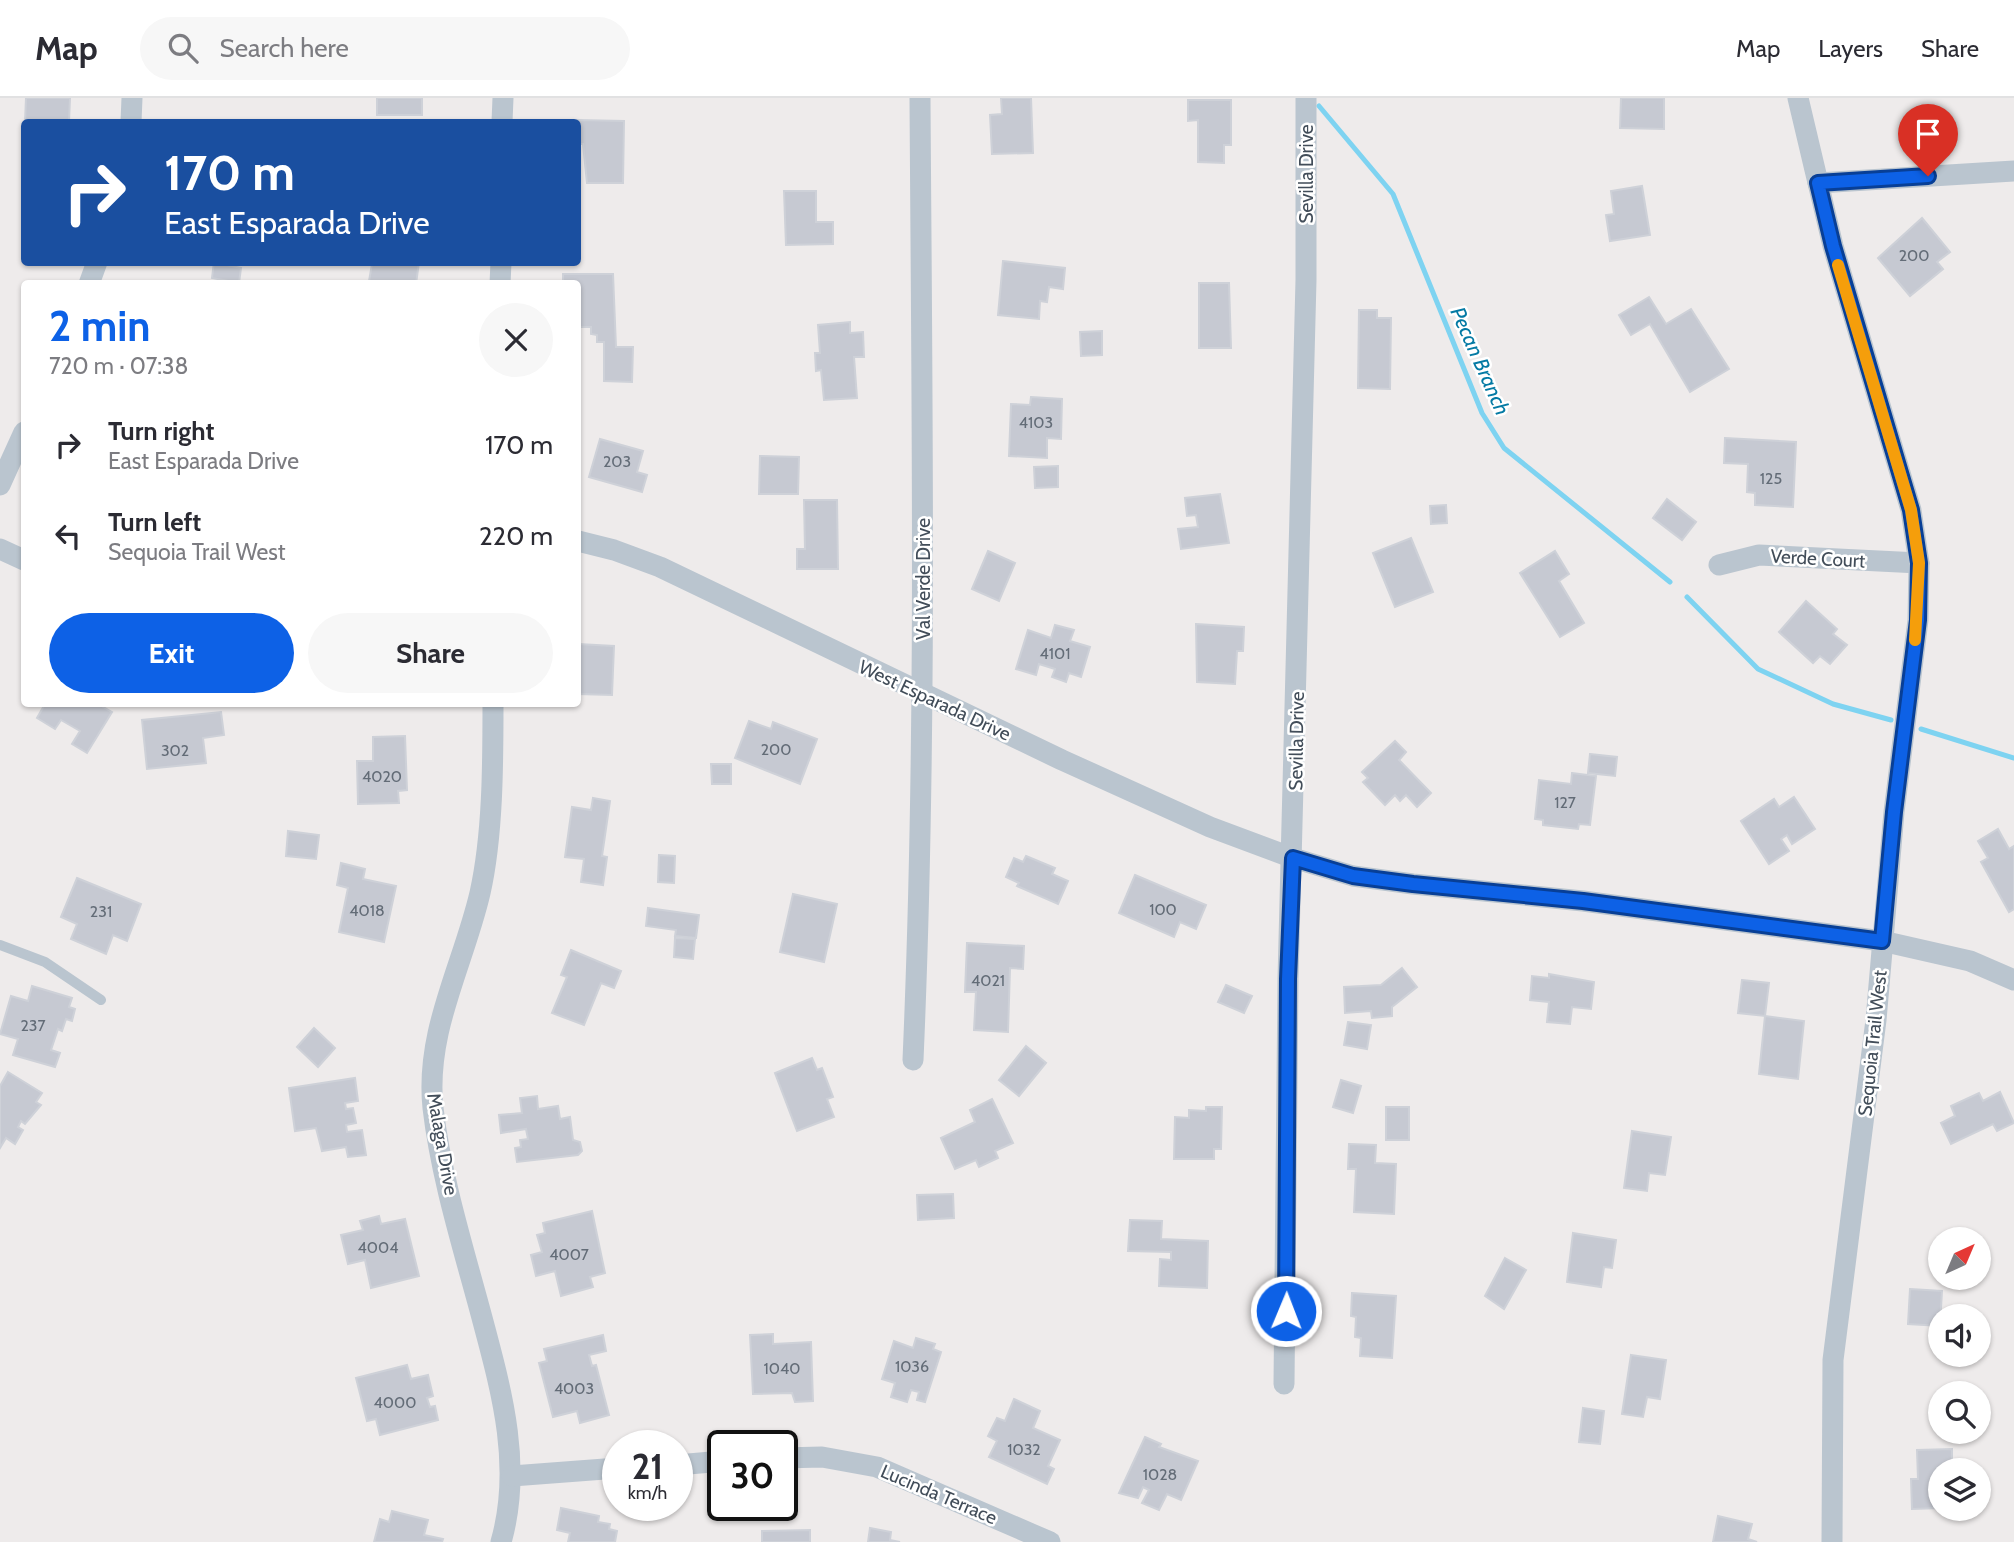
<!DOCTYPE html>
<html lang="en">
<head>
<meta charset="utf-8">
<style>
  :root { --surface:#fff; --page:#f7f7f7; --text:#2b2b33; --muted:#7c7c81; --line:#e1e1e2; --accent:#0d61e6 }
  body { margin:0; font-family:Cabin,sans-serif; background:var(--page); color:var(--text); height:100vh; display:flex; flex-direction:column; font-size:26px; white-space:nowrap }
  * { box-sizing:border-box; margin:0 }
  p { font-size:23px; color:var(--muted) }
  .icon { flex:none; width:38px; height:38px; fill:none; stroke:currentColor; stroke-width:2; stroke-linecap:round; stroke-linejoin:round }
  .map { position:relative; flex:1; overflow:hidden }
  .side { position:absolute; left:21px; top:182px; width:560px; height:427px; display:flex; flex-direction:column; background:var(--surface); border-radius:7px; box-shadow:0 2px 5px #0004 }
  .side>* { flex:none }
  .guide { position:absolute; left:21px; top:21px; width:560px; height:147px; border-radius:7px; box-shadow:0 2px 5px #0004; background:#1a4fa0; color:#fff; overflow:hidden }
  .needle { width:46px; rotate:44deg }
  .buttons { position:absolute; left:1928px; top:1129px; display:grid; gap:14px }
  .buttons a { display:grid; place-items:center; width:63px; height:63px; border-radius:50%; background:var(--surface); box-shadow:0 2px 5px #0004; font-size:35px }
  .speed { position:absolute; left:602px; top:1332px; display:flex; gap:14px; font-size:35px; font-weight:700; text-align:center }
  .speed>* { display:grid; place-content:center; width:91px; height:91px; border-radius:50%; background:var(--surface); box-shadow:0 2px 5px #0004; line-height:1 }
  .speed small { font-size:18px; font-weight:400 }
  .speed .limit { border:4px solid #111; border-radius:10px; background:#fff; color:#111 }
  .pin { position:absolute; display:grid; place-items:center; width:60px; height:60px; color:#fff; margin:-72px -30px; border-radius:50% 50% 50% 0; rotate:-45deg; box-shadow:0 0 7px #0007 }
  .pin .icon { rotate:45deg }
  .me { position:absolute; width:77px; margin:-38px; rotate:1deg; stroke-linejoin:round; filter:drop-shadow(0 0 5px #0008) }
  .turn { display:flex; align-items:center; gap:24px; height:147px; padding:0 28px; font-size:32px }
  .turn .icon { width:91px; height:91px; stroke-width:2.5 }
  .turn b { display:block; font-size:49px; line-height:60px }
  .round { display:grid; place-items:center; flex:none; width:74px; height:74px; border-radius:37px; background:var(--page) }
  .headline { display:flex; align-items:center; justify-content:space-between; height:119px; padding:0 28px }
  h1 { font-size:42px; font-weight:700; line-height:52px; color:var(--accent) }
  .button { display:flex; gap:14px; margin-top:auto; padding:14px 28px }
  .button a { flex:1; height:80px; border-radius:42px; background:var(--accent); color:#fff; font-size:28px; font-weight:700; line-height:80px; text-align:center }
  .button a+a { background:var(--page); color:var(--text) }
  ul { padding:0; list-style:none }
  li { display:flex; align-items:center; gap:21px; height:91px; padding:0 28px }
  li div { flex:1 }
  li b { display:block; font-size:26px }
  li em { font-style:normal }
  header { display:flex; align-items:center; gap:42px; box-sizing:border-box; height:98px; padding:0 35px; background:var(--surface); border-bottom:2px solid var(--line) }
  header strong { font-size:33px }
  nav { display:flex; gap:38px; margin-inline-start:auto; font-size:24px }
  .search { width:490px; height:63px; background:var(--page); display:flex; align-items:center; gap:18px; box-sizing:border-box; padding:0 24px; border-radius:38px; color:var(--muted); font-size:26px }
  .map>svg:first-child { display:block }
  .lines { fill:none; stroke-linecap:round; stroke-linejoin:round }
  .stream { stroke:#7ed3f1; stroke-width:5 }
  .building { fill:#c6c9d2; stroke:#ced1d8; stroke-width:2 }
  .service { stroke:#bac5cf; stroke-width:10 }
  .minor { stroke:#bac5cf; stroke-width:21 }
  .route-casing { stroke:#083f96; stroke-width:18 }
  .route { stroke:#0d61e6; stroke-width:12 }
  .slow { stroke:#f59e0b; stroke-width:12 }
  .labels { text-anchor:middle; stroke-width:5; stroke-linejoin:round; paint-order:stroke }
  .number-label { font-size:16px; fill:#636c77 }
  .street-label { font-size:19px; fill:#424d59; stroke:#fff }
  .water-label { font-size:21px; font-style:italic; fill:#047aa4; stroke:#fff }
</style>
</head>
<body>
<header>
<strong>Map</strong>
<div class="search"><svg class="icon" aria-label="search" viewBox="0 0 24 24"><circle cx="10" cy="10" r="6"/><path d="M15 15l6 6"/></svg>Search here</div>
<nav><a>Map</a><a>Layers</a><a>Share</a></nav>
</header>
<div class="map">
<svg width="2014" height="1444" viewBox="0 0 2014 1444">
  <rect width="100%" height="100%" fill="#eeebeb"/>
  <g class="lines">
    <!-- stream -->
    <g class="stream">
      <polyline points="1319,8 1393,96 1482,315 1504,350 1670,484"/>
      <polyline points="1687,499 1758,571 1833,606 1891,622"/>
      <polyline points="1921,631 2014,660"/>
    </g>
  </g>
  <!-- building -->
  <g class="building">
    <polygon points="26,0 70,0 69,24 25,24"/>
    <rect x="377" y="0" width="45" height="17"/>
    <polygon points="1001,0 1031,0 1033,55 992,56 990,17 1002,16"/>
    <polygon points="1621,0 1664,0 1664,31 1620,30"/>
    <polygon points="1188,2 1231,2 1231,47 1224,47 1224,65 1198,64 1198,22 1188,23"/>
    <polygon points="578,22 624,23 623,85 587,85 583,46 578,46"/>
    <polygon points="1642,88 1650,137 1610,143 1606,117 1614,116 1611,93"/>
    <polygon points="784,93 816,93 816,124 833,124 833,146 786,147"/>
    <polygon points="1922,120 1950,154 1937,164 1943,171 1910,198 1878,160"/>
    <polygon points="1003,163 1065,170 1063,191 1049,189 1047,204 1040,203 1039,221 998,217"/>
    <polygon points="214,164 241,170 239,185 212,180"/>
    <polygon points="376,164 419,164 416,186 369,183 372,166"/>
    <polygon points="563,176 613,176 616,249 633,249 632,284 604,283 604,244 597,244 597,237 591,236 591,229 578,229 578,186 563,186"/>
    <polygon points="1199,185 1229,185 1231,250 1199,250"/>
    <polygon points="1649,199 1666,226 1691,211 1729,271 1690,294 1650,226 1631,237 1619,217"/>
    <polygon points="1359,212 1377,212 1377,220 1391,220 1390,291 1358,290"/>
    <polygon points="850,224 850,235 863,234 864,259 854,259 857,300 824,302 821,272 816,273 815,255 820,255 818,227"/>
    <polygon points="1102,233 1102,257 1081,258 1080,234"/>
    <polygon points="1031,299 1062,301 1061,341 1047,340 1047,360 1009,358 1011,306 1030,307"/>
    <polygon points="1725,340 1796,344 1793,409 1755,407 1755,395 1747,394 1748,366 1724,365"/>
    <polygon points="600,341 643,353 637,374 647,377 642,394 589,379"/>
    <polygon points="760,358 799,359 798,396 759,396"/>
    <polygon points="1058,368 1058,389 1035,390 1034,369"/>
    <polygon points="1220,396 1229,445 1181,451 1178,431 1198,429 1196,417 1187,418 1185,400"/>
    <polygon points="1667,401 1696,424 1682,442 1653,420"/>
    <polygon points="804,402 837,402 838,471 797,471 797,451 805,451"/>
    <polygon points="1446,407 1447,425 1431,426 1430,408"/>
    <polygon points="1411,440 1433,494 1395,509 1373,455"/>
    <polygon points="988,453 1015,465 999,503 972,491"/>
    <polygon points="1555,453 1569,476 1559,483 1584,525 1560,539 1520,475"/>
    <polygon points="1806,503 1837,531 1833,536 1847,547 1830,566 1820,558 1813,565 1779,534"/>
    <polygon points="1196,526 1244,529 1243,553 1237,553 1235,586 1197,584"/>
    <polygon points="1055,527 1074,532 1070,543 1090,549 1081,579 1069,575 1066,584 1052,579 1055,571 1039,566 1036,577 1016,571 1028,532 1051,540"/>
    <polygon points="578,546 614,548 612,597 578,596"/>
    <polygon points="45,606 98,606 112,614 87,655 72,646 80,633 61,622 55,631 37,620"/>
    <polygon points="221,614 224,637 203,640 206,665 147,671 142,622"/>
    <polygon points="749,623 771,631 773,624 817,641 800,686 735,660"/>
    <polygon points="405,638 407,692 398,693 399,705 358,706 357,663 373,663 373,639"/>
    <polygon points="1395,643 1406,654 1399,662 1431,695 1417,709 1406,697 1400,703 1395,697 1385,707 1363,684 1368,680 1362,674"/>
    <polygon points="1590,656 1617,659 1615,678 1588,675"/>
    <polygon points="711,666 731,666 731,686 712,686"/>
    <polygon points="1572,675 1596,678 1590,727 1579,726 1578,731 1543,727 1543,722 1535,721 1539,682 1571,686"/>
    <polygon points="1794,699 1815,731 1792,746 1787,737 1781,741 1789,753 1769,766 1741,723 1774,701 1779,709"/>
    <polygon points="593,700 610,703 602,758 607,759 603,787 581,784 584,761 565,759 572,709 591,712"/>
    <polygon points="1998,731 2009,751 2014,748 2014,811 2009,814 1981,764 1988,760 1978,743"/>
    <polygon points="288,733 319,737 316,761 286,758"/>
    <polygon points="659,757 675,758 674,785 658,784"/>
    <polygon points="1026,758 1055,770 1052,776 1068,783 1058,806 1017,788 1019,785 1006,779 1014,760 1023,764"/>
    <polygon points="341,765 365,771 363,781 396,788 384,844 339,834 348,790 337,787"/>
    <polygon points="1135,777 1206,807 1196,831 1180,824 1174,839 1119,815"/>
    <polygon points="77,780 141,806 127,843 113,837 106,856 71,841 77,826 61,819"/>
    <polygon points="793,796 837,806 824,864 780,854"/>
    <polygon points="648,810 699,817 696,840 675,838 676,832 646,828"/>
    <polygon points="675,840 695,841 693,861 674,859"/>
    <polygon points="967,845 1024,848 1023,871 1010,870 1008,934 974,932 976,894 965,894"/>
    <polygon points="571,852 621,873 614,890 601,885 584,927 552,915 567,879 561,877"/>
    <polygon points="1402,870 1417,889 1392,909 1392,918 1372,920 1371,913 1345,915 1344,889 1381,887"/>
    <polygon points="1549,876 1594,884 1591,911 1572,909 1570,926 1547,924 1549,904 1530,902 1532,878 1549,880"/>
    <polygon points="1742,882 1769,885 1765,918 1738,915"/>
    <polygon points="1226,887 1252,898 1244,915 1218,904"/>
    <polygon points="32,888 72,900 69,909 75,911 72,923 66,921 62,933 58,931 51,952 60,955 55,969 13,957 18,941 0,936 11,898 28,903"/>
    <polygon points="1765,918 1804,923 1798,981 1759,976"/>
    <polygon points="1348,924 1371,927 1367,951 1344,947"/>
    <polygon points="314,930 335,950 318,969 297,949"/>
    <polygon points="1026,948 1046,965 1019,998 999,982"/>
    <polygon points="812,960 817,972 822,970 833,999 827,1001 834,1019 797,1033 775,975"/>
    <polygon points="8,974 42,995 36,1004 41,1007 25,1026 21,1023 18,1029 23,1032 15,1046 6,1040 0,1050 0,988"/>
    <polygon points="355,980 358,1003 345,1005 346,1011 353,1010 356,1025 346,1027 347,1034 362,1032 366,1057 348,1059 346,1049 322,1053 316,1030 295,1033 289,990"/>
    <polygon points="1341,982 1361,988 1353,1015 1333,1009"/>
    <polygon points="2000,994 2014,1025 1997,1033 1993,1026 1951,1046 1941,1025 1955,1018 1951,1008 1979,995 1983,1003"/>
    <polygon points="537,998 538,1011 558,1008 560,1021 570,1019 573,1042 580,1044 582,1053 578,1057 517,1064 515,1050 521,1049 520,1042 528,1041 526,1031 501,1035 499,1017 522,1015 520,1000"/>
    <polygon points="992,1001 1013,1045 995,1053 998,1060 979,1069 976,1062 955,1071 941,1040 975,1024 970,1012"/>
    <polygon points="1206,1009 1222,1009 1221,1051 1214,1051 1214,1061 1174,1061 1175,1019 1189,1020 1189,1012 1206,1013"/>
    <rect x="1386" y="1009" width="23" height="33"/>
    <polygon points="1632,1033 1671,1039 1665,1077 1649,1075 1647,1093 1624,1090"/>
    <polygon points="1349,1046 1376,1047 1375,1065 1396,1066 1394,1116 1354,1114 1356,1071 1348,1071"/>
    <polygon points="953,1096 954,1120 918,1122 917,1097"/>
    <polygon points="592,1113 605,1175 590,1179 593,1189 561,1198 555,1173 536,1178 531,1157 542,1154 537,1137 545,1135 543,1125"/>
    <polygon points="379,1118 381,1126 405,1121 419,1178 371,1190 365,1162 348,1166 341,1137 363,1132 360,1123"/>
    <polygon points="1130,1122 1162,1123 1161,1141 1208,1143 1207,1190 1159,1188 1160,1161 1171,1162 1171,1154 1128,1153"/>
    <polygon points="1573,1135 1616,1142 1612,1170 1604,1169 1601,1189 1567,1184"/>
    <polygon points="1505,1160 1526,1172 1504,1211 1485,1198"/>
    <polygon points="1910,1191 1942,1193 1940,1228 1908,1226"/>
    <polygon points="1352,1195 1396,1198 1392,1260 1360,1258 1361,1240 1355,1239 1356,1219 1351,1218"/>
    <polygon points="773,1236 773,1246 811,1244 813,1303 795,1304 792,1295 753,1296 750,1237"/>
    <polygon points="603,1237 606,1253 589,1257 592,1268 596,1267 609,1317 580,1325 577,1313 553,1319 539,1265 547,1263 544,1251"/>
    <polygon points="916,1240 935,1246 933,1251 941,1254 925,1304 917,1302 919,1294 911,1292 907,1304 891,1299 895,1285 882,1281 894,1243 913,1250"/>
    <polygon points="1631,1257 1666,1262 1660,1301 1647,1299 1643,1319 1622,1316"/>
    <polygon points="407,1267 411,1281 428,1277 433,1298 427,1300 430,1309 435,1308 438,1322 380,1337 376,1321 367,1323 356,1280"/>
    <polygon points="1014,1301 1040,1313 1033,1330 1060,1342 1048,1368 1054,1371 1047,1386 989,1359 997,1343 988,1338 997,1320 1005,1323"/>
    <polygon points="1583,1310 1604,1313 1600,1346 1579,1344"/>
    <polygon points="1145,1339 1161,1346 1159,1349 1198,1363 1181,1402 1167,1396 1159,1412 1142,1405 1149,1392 1143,1389 1138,1400 1119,1395"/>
    <polygon points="1952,1351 1952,1371 1959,1372 1941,1372 1941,1410 1912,1411 1911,1381 1918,1381 1917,1352"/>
    <polygon points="561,1410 599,1418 598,1424 610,1426 609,1431 617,1433 615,1444 568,1444 570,1435 557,1432"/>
    <polygon points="392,1413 428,1422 424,1437 443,1441 442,1444 374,1444 380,1421 389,1424"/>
    <polygon points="1718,1418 1752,1426 1748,1441 1757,1444 1713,1444"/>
    <polygon points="870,1430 891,1434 890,1442 900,1444 868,1444"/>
    <polygon points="810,1432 810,1444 762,1444 762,1433"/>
  </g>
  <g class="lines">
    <!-- service -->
    <polyline class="service" points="0,847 45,864 101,902"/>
    <!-- minor -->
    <g class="minor">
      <polyline points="1798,0 1833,148 1911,412 1919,465 1918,522 1894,714 1876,922 1833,1262 1832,1444"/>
      <polyline points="131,24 132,0"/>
      <polyline points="502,24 503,0"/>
      <polyline points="1818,85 2014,73"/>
      <polyline points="89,186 97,164"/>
      <polyline points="500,186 501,164"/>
      <polyline points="0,387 24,334"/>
      <polyline points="578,443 614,452 660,469 1062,662 1210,729 1293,760 1353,778 1413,786 1583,803 1882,843 1970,863 2014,882"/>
      <polyline points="0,451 24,462"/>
      <polyline points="1719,467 1759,457 1919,465"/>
      <path d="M493,606C493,665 493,737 480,795C463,868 425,933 433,1010C441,1079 463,1149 481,1216C501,1291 523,1367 501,1444"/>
      <path d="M913,962C927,641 922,321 920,0"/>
      <polyline points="1284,1286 1288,881 1306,182 1306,0"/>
      <polyline points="782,1360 822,1359 877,1369 1050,1444"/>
      <polyline points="677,1367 723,1363"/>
      <polyline points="512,1378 618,1370"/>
    </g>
  </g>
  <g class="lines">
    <defs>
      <polyline id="route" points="1286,1213 1288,881 1293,760 1353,778 1413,786 1583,803 1882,843 1894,714 1918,522 1919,465 1911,412 1833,148 1818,85 1928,78"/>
    </defs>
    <!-- route casing -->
    <use href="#route" class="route-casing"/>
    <!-- route -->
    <use href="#route" class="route"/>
    <!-- slow -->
    <polyline class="slow" points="1838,167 1911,412 1919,465 1915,542"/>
  </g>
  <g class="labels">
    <!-- number labels -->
    <g class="number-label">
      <text x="1914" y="163">200</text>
      <text x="1036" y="330">4103</text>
      <text x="617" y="369">203</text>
      <text x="1771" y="386">125</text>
      <text x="1055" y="561">4101</text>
      <text x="776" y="657">200</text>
      <text x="175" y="658">302</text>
      <text x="382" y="684">4020</text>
      <text x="1565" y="710">127</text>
      <text x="1163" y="817">100</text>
      <text x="367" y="818">4018</text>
      <text x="101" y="819">231</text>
      <text x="988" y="888">4021</text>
      <text x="33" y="933">237</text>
      <text x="378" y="1155">4004</text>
      <text x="569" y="1162">4007</text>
      <text x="912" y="1274">1036</text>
      <text x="782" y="1276">1040</text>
      <text x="574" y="1296">4003</text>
      <text x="395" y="1310">4000</text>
      <text x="1024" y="1357">1032</text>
      <text x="1160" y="1382">1028</text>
    </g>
    <!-- street labels -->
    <g class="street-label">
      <text transform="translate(1306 76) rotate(-90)" y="7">Sevilla Drive</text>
      <text transform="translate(1818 460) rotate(3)" y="7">Verde Court</text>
      <text transform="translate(923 481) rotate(-90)" y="7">Val Verde Drive</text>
      <text transform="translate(935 602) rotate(25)" y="7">West Esparada Drive</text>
      <text transform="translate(1296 643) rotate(-89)" y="7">Sevilla Drive</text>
      <text transform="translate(1872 945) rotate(-84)" y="7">Sequoia Trail West</text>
      <text transform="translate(443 1046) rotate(80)" y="7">Malaga Drive</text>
      <text transform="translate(939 1396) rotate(23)" y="7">Lucinda Terrace</text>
    </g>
    <!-- water labels -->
    <g class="water-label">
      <text transform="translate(1480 263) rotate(66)" y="7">Pecan Branch</text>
    </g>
  </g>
</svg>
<div class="buttons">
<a><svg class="needle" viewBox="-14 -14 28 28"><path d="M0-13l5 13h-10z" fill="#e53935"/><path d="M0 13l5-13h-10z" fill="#7c7c81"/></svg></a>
<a><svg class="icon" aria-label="sound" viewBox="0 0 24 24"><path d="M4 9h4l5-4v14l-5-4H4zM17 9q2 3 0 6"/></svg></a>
<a><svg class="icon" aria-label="search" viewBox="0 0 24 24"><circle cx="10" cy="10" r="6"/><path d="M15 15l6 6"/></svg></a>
<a><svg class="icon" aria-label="layers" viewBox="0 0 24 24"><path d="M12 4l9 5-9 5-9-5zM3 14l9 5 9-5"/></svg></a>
</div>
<div class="speed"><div>21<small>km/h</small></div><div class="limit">30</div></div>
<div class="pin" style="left:1928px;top:78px;background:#d93025"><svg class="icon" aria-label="arrive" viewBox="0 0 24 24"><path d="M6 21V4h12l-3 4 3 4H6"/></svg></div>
<svg class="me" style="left:1286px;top:1213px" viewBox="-20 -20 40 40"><circle r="17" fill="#0d61e6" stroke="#fff" stroke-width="3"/><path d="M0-11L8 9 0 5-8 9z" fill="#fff"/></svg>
<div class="guide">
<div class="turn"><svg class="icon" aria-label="right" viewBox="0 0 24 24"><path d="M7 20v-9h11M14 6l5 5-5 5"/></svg><div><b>170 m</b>East Esparada Drive</div></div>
</div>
<section class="side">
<div class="headline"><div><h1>2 min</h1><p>720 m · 07:38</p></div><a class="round"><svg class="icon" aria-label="close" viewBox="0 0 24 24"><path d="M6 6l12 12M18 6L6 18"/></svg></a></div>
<ul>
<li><svg class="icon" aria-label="right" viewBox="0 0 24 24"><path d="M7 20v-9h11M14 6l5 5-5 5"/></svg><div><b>Turn right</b><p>East Esparada Drive</p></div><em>170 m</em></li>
<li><svg class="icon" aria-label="left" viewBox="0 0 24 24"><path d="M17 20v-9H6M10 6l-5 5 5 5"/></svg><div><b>Turn left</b><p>Sequoia Trail West</p></div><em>220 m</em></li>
</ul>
<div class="button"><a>Exit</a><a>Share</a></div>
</section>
</div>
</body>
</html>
